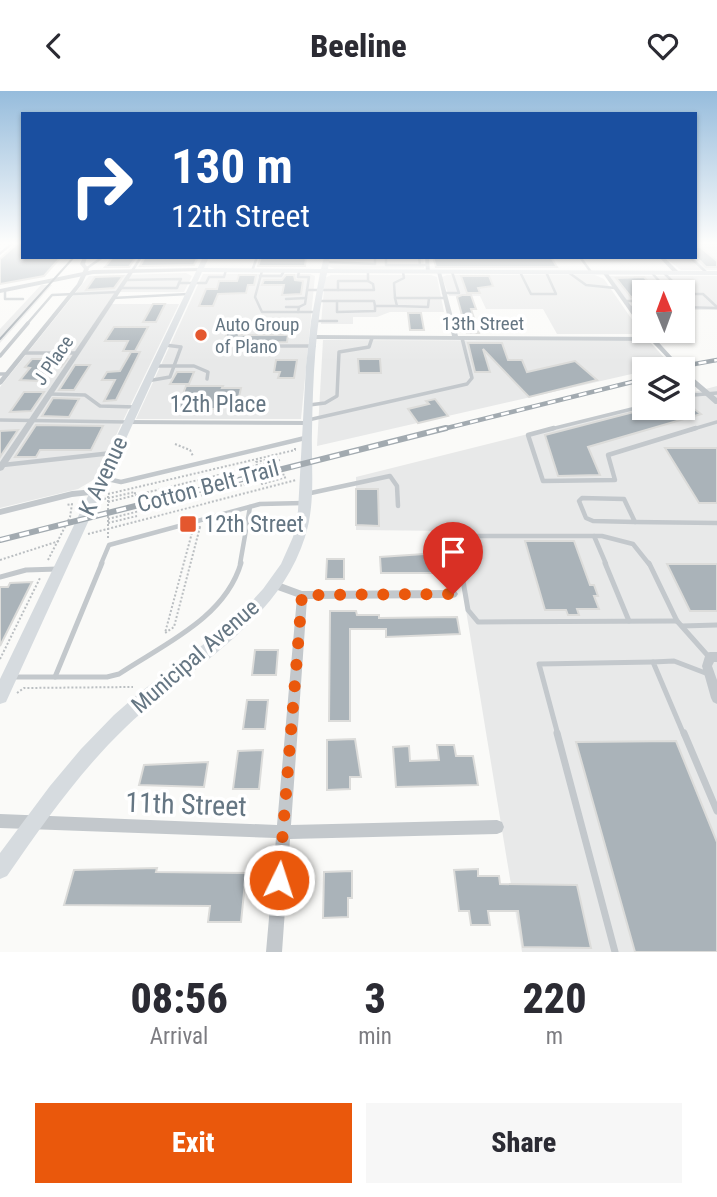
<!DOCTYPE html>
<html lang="en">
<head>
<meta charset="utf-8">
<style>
  :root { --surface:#fff; --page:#f7f7f7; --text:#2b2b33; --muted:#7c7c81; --accent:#ea580c }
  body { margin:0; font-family:"Roboto Condensed",sans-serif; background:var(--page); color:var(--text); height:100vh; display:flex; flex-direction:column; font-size:26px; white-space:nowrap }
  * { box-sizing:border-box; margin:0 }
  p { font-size:23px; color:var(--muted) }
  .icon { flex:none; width:38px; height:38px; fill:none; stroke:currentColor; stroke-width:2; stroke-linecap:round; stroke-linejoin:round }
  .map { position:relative; height:861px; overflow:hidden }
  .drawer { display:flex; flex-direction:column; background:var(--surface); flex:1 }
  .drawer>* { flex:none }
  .hud { position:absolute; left:21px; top:21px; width:676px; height:147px; border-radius:0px; box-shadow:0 2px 5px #0004; background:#1a4fa0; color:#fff; overflow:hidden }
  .needle { width:46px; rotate:359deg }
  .tools { position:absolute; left:632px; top:189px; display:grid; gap:14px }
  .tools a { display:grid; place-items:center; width:63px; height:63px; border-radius:0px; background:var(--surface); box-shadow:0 2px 5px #0004; font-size:35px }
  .pin { position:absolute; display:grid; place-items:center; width:60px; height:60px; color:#fff; margin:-72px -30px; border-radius:50% 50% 50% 0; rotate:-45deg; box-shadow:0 0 7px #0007 }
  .pin .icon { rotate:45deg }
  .me { position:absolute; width:77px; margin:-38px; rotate:4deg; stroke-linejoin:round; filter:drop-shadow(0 0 5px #0008) }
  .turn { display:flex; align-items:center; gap:24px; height:147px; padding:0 35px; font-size:32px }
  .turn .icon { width:91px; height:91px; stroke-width:2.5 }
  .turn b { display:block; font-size:49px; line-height:60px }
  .eta { display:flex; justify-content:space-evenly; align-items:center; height:119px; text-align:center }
  .eta b { font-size:42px; font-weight:800; line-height:49px }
  .action { display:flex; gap:14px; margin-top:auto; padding:14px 35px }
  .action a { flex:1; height:80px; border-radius:0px; background:var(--accent); color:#fff; font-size:28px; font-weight:800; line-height:80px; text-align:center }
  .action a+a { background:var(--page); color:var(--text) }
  header { display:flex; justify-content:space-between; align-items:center; height:91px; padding:0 35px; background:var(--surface); font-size:32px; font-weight:800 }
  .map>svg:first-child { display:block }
  .built { fill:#e8e9e9 }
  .building { fill:#aab3b9; stroke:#dcdcda; stroke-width:2 }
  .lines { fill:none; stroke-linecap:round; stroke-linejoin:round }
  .path { stroke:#bbbfc2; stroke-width:2; stroke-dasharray:2 2; stroke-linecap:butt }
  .service-far4 { stroke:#c3c8cc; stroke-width:2.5 }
  .service-far3 { stroke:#c3c8cc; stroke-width:3.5 }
  .service-far2 { stroke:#c3c8cc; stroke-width:4.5 }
  .service-far1 { stroke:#c3c8cc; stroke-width:5 }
  .service { stroke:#c3c8cc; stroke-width:7 }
  .minor { fill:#c3c8cc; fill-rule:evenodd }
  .tertiary { fill:#c3c8cc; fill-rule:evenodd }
  .secondary { fill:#d6dbdf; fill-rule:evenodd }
  .tram { stroke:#a2aab0; stroke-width:2 }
  .rail-far1-casing { stroke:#a2aab0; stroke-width:4.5 }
  .rail-casing { stroke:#a2aab0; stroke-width:6 }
  .rail-far1 { stroke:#fff; stroke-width:2.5; stroke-dasharray:8; stroke-linecap:butt }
  .rail { stroke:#fff; stroke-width:3.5; stroke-dasharray:10; stroke-linecap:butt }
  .route { stroke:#ea580c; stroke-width:12; stroke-dasharray:0 21.6 }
  .poi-dot { fill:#e4572e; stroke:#fff; stroke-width:2.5 }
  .labels { text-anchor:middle; stroke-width:7; stroke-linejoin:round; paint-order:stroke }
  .far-street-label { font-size:19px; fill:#657683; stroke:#fff }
  .far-poi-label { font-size:19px; fill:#657683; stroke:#fff; text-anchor:start }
  .street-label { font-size:23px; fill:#657683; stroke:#fff }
  .poi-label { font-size:23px; fill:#657683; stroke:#fff; text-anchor:start }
  .near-street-label { font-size:28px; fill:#657683; stroke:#fff }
</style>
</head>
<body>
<header><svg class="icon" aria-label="back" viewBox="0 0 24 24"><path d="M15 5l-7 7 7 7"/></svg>Beeline<svg class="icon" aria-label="heart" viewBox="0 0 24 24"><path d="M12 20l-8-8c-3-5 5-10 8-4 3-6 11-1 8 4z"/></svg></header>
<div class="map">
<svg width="717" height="861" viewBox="0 0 717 861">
  <rect width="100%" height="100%" fill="#fafaf8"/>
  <!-- built -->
  <g class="built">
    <polygon points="695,153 717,153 717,179 681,179 664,166 695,166"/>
    <polygon points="331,166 423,166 424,177 335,178 328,175"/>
    <polygon points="186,182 192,185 184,201 118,201 111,213 179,213 95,388 78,398 0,417 0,296 89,185"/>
    <polygon points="203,183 310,183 315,185 301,328 136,328"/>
    <polygon points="331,184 431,184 437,186 444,221 390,221 377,226 353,226 353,233 321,233 325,187"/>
    <polygon points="447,184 595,184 604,188 642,243 557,243 543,218 486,218 480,205 449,205 442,186"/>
    <polygon points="607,185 717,185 717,219 683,219 682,201 644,201 644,219 632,219"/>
    <polygon points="41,194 52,194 0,252 0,238"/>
    <polygon points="323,249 649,250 671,274 317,355"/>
    <polygon points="717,295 717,861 522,861 453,440 356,439 356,386 644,314 644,317 682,317 683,304"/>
  </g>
  <!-- building -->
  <g class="building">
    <polygon points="19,151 23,151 23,166 61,166 44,185 0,193 0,168"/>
    <polygon points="695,156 700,156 717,170 717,176 706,176 695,165"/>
    <polygon points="113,166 136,166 129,176 105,176"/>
    <polygon points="145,166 198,166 194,174 140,175"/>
    <polygon points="261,166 306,166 305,175 258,175"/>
    <polygon points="433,166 551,166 557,176 436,176"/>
    <polygon points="239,184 256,184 254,194 248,194 246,202 218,203 213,215 199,215 206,198 217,198 219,190 237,190"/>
    <polygon points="286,184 294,184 295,189 303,190 301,203 282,204 284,194 262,194 264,189 282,189"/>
    <polygon points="123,185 114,197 86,199 95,186"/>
    <polygon points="461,185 489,185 493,195 478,197 480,202 467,202"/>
    <polygon points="644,186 657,201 631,206 616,187"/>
    <polygon points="462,204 471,204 476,218 471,218 479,242 467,242 457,206"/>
    <polygon points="153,213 165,213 156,231 143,231"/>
    <polygon points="408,222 421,222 424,239 410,239"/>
    <polygon points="231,228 244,228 239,244 288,244 287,251 223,254"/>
    <polygon points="114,236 148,236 135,260 123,260 128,250 105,250"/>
    <polygon points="468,252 502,252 508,269 522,269 527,281 575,270 597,289 529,306 483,258 490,281 475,281"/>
    <polygon points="131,261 140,261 116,309 104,310 115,289 102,289 107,281 120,280"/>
    <polygon points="32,268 67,268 61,276 50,276 40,290 20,289 30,277 25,276"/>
    <polygon points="358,268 380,268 381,282 359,282"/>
    <polygon points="276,269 297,269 294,287 278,287 280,281 274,281"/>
    <polygon points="75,274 90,274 74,299 59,299"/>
    <polygon points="177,281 194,281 189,293 170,293"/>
    <polygon points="186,295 223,295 222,297 241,297 239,306 220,306 217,318 177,318"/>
    <polygon points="24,301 44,301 31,320 10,321"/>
    <polygon points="53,307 79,308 69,326 42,325"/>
    <polygon points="435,308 448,325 418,332 408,318 429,313 426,310"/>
    <polygon points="682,309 701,323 588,356 600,384 558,385 545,344 649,317 682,317"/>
    <polygon points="36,334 103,335 91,359 40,359 36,366 15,366"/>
    <polygon points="18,339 0,366 0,340"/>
    <polygon points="665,357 717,357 717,412 699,412"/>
    <polygon points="356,398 378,398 379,435 356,434"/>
    <polygon points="525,450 574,450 590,494 594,494 598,505 594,505 599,518 577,518 579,524 568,524 566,519 545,519"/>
    <polygon points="439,462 442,482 381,482 380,466"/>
    <polygon points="327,468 344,468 344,488 326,488"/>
    <polygon points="667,473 717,473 717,520 690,520"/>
    <polygon points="32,491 0,555 0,496 8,496 10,492"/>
    <polygon points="330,520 356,520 357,524 379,524 379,527 457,526 460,543 386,546 386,538 350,538 350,630 329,630"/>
    <polygon points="255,559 278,559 276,584 252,584"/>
    <polygon points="247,609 268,609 265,638 243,638"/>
    <polygon points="355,648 361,686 350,686 350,698 327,699 327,649"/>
    <polygon points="676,650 717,751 717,861 635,861 576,651"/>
    <polygon points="437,654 454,654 456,665 473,665 478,694 396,696 393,656 409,655 410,670 439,669"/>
    <polygon points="263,659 259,698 233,698 238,660"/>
    <polygon points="208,671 204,696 139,694 144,674"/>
    <polygon points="157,777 156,781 246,782 241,831 208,831 210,815 64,814 74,779"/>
    <polygon points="478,778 478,785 499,785 500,793 577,794 591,857 523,856 518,820 488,820 490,834 471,834 469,820 459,820 454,779"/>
    <polygon points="352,780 352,807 348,807 348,826 323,827 324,781"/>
  </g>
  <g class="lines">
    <!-- path -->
    <g class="path">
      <polyline points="175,353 190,359 193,365"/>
      <polyline points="257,375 256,371 279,366"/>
      <polyline points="261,388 262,393 287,386"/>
      <polyline points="108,403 295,359 295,356"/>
      <polyline points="108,405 108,448"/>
      <polyline points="104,408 135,401 135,405"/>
      <polyline points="108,411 280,369"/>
      <polyline points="108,428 286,383"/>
      <polyline points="108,432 137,425"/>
      <polygon points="200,436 174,536 165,542 193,438"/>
      <polyline points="88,443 296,389"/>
      <polyline points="0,469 59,450"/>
      <polyline points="48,469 70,426 72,413 66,414"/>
      <polyline points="0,568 40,487"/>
      <polyline points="17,602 24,597 133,596"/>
    </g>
    <!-- service-far4 -->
    <g class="service-far4">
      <polyline points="695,152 711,151"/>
      <polyline points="386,166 386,174 428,174"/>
      <polyline points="419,166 420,174"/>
      <polyline points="580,166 591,181"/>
      <polyline points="690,166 707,182"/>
      <polyline points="327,171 375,173 375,166"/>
      <polyline points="87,177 103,166"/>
      <polyline points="132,180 141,166"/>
      <polyline points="252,180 257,166"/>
      <polyline points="262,180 255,206 262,221 317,221"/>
      <polyline points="403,181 404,187 394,192 395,207 445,207"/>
      <polyline points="520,181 531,203 556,203 546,181"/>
      <polyline points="568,181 586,194 615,197"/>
      <polyline points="652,182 669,201"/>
      <polyline points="664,182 684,202"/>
      <polyline points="260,185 281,185 284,180"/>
      <polyline points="126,189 181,188 179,192"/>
      <polyline points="120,197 177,197 179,192 206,192 209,186 224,186 226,179"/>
      <polyline points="5,199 5,208 23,208"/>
      <polyline points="307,199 338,199 338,190 368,190 368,181"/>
      <polyline points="338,199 374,199 373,193 368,190"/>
      <polyline points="443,202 459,202 452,181"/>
      <polyline points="682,203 703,203 717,216"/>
      <polyline points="113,207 188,203"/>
      <polyline points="395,207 397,215 428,216 429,207"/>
      <polyline points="286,208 306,207"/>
      <polyline points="319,210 374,210 375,215 397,215"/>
      <polyline points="337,210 337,221 375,220 375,215"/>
      <polyline points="625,210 644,210"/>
      <polyline points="286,216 299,216"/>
      <polyline points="629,216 644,216"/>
      <polyline points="682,216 717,217"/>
      <polyline points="298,221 299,216 305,213 309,186 298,186 299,180"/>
      <polyline points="317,230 337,230"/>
      <polyline points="26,234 52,204 118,201"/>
    </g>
    <!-- service-far3 -->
    <g class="service-far3">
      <polyline points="253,255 314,255"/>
      <polyline points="24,262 77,262"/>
      <polyline points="0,265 28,232"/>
      <polyline points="155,275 194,275 208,281 207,288"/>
      <polyline points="0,283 7,283"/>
      <polyline points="147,290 170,286 181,256 165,254"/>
      <polyline points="50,303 85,304 100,315 135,316"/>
      <polyline points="682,305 717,302"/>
      <polyline points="309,314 325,312 337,305 339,261 369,256 372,247"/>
      <polyline points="0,329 127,331"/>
      <polyline points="308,329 467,293 472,287 462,247"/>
      <polyline points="547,339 644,315"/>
      <polyline points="690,339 717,331"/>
    </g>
    <!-- service-far2 -->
    <g class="service-far2">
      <polyline points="554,337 528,344 543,390 615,389 608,364 696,337"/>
      <polyline points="3,374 112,362"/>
      <polyline points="103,387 121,391 305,347"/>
      <polyline points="306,403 390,385 397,395 398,415"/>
      <polygon points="582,407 624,408 635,431 593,430 586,427 579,410"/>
      <polyline points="635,431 717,432"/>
      <polyline points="594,445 606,473"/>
      <polyline points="101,473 109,454 260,413 304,412"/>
      <polyline points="240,473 250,416"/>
      <polyline points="460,473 459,452 469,445 602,445 633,453 649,473"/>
    </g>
    <!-- service-far1 -->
    <g class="service-far1">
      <polyline points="460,472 468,519 478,531 677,530"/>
      <polyline points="605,472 629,530"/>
      <polyline points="649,472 677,530"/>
      <polyline points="0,486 26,479 58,478"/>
      <polyline points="677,530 709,566"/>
      <polyline points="682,535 717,534"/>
      <path d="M13,586H107L119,583C164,553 225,527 241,472"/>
      <polyline points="55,586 102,472"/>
      <polyline points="558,644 539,573 653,571"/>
      <polyline points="684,644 653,571 674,570 708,583"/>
    </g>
    <!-- service -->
    <g class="service">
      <polyline points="557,642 615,861"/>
      <polyline points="684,642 717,720"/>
    </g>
    <!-- minor -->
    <g class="minor">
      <polygon points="12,151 16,151 0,164 0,161"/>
      <polygon points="83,166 87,166 85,173 89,178 82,193 2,293 0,294 0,288 77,193 84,178 80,173"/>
      <polygon points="425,166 429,166 430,182 426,181"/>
      <polygon points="659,166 664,166 679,181 679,183 675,183"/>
      <polygon points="130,179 134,180 3,379 0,380 0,371"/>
      <polygon points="439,180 441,181 458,245 648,246 646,244 647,243 651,243 684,279 717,307 717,313 715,313 682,284 682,278 678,278 651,250 315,248 312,246 315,244 452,245 437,181"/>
      <polygon points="602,180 606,180 644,233 644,239 642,238 602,181"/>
      <polygon points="125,329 308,330 312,332 308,334 128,333 124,331"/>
      <polygon points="96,398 99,399 100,401 99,403 72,406 0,424 0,418 72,400"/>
      <polygon points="275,490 302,500 453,499 456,500 458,503 456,506 453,507 307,508 291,734 497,729 502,731 504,736 502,741 497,743 290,748 282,861 266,861 276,747 0,737 0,723 277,734 297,506 272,497 270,494 272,491"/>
      <polygon points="710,561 717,561 717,571 714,571 712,575 717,589 717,613 713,611 711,607 702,575 706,562"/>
    </g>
    <!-- tertiary -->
    <polygon class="tertiary" points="200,177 203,179 202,180 93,183 0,202 0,198 93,179"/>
    <!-- secondary -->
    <path class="secondary" d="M203,166H209L204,177L321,178L324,166H330L328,178L717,180V184L327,182C315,233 313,288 312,340C311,375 316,412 305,446C277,534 189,576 126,636C80,680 43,733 7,785L0,788V762L50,695L81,658L114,624L138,603L217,543L241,522L263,498L281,473L293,446L298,420L306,275L311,230L320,182L202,181L6,611L0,613V588Z"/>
    <!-- tram -->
    <polyline class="tram" points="0,248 74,166"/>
    <defs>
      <g id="rail-far1">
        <polyline points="667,278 717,269"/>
        <polyline points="439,339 644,288"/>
      </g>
      <polyline id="rail" points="0,449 446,337"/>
    </defs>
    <!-- rail-far1 casing -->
    <use href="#rail-far1" class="rail-far1-casing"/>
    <!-- rail casing -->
    <use href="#rail" class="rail-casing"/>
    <!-- rail-far1 -->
    <use href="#rail-far1" class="rail-far1"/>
    <!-- rail -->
    <use href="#rail" class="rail"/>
  </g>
  <!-- sky -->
  <linearGradient id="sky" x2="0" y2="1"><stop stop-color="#96bcdc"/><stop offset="0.56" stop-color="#fdfdfc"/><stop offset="1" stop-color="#fdfdfc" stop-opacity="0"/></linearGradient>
  <rect width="717" height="271" fill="url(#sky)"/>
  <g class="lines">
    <!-- route -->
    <polyline class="route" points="279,789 302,504 453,503"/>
  </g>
  <!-- markers -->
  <g class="poi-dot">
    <circle cx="201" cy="244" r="7"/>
    <rect x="179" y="424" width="18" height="18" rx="3.5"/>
  </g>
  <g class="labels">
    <!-- far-street labels -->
    <g class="far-street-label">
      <text x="483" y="239">13th Street</text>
      <text transform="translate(53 269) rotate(-56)" y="7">J Place</text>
    </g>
    <!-- far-poi labels -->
    <g class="far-poi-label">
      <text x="215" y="240">Auto Group<tspan x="215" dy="22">of Plano</tspan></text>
    </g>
    <!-- street labels -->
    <g class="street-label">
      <text x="218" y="321">12th Place</text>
      <text transform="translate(103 385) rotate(-65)" y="8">K Avenue</text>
      <text transform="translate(208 395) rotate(-15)" y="8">Cotton Belt Trail</text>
      <text transform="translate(195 565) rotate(-41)" y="8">Municipal Avenue</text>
    </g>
    <!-- poi labels -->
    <g class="poi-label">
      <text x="204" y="441">12th Street</text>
    </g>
    <!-- near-street labels -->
    <g class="near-street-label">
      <text transform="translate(186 713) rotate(2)" y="10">11th Street</text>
    </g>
  </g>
</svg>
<div class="tools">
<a><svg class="needle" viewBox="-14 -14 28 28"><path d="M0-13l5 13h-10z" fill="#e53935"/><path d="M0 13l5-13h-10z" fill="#7c7c81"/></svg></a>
<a><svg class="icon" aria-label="layers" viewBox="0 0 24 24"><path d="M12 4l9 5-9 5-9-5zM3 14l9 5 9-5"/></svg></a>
</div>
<div class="pin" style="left:453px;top:503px;background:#d93025"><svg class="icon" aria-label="arrive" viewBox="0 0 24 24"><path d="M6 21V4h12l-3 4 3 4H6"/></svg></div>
<svg class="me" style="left:279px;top:789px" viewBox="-20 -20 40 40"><circle r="17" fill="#ea580c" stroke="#fff" stroke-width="3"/><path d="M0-11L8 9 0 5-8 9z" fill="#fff"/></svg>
<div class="hud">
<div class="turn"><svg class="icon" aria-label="right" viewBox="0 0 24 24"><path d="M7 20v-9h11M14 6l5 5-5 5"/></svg><div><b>130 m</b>12th Street</div></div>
</div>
</div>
<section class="drawer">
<div class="eta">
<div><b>08:56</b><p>Arrival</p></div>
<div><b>3</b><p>min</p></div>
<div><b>220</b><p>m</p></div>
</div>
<div class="action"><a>Exit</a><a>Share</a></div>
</section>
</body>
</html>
